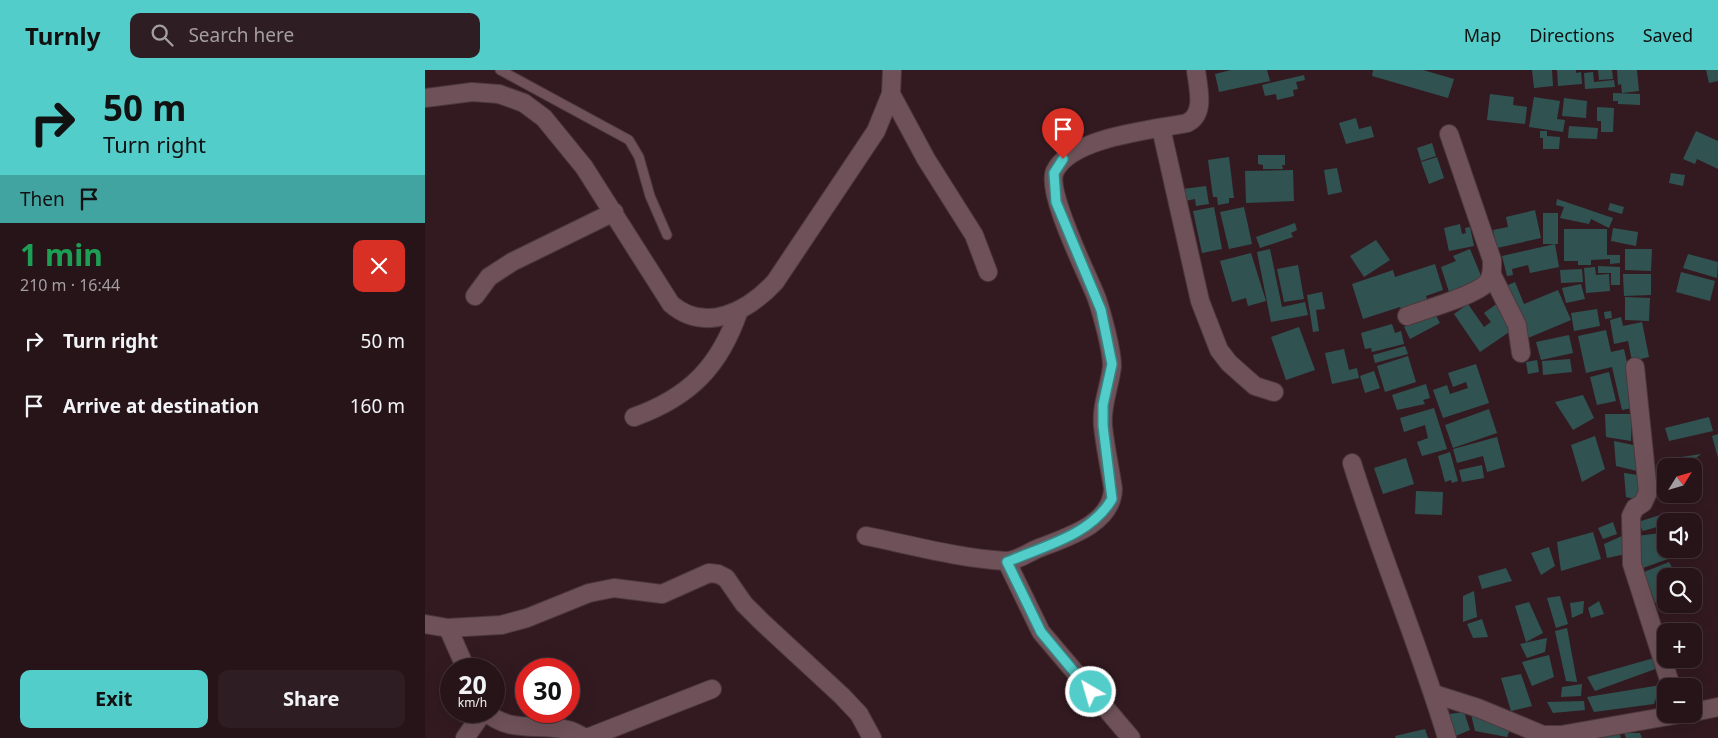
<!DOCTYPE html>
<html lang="en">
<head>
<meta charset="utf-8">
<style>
  :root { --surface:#261419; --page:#2e1d22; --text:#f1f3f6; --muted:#a49ea2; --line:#423338; --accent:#53cdca }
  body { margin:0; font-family:"Noto Sans",sans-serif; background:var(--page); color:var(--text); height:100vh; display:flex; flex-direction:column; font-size:19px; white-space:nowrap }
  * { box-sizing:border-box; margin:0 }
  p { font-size:16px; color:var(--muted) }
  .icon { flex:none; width:28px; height:28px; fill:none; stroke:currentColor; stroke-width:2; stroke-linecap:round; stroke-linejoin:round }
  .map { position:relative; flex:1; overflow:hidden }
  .details { display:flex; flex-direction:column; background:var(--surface); width:425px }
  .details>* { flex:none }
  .guide { background:#53cdca; color:#111; overflow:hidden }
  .needle { width:32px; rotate:53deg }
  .fabs { position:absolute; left:1232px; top:388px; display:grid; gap:10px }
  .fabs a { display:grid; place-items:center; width:45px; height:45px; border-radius:10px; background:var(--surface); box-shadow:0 5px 20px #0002,0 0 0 1px var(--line); font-size:25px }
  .speed { position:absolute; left:15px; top:588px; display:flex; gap:10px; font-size:25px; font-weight:700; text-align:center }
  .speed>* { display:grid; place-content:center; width:65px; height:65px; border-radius:50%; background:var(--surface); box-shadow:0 5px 20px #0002,0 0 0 1px var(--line); line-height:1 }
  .speed small { font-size:12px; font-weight:400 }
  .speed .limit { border:8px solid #d22; background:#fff; color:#111 }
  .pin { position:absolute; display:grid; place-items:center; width:42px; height:42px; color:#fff; margin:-51px -21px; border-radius:50% 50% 50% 0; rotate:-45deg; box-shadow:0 0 5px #0007 }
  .pin .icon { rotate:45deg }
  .me { position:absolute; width:55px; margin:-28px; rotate:322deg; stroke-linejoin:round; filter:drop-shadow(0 0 4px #0008) }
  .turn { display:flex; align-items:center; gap:18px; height:105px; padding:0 20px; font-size:22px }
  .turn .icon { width:65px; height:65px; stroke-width:2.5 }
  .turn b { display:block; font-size:35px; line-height:42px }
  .then { display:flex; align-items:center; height:48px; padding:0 20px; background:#0003; gap:10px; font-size:19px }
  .round { display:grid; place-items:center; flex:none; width:52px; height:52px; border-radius:10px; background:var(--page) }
  .head { display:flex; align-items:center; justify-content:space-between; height:85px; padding:0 20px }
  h1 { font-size:30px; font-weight:700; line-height:38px; color:#1e9e55 }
  .button { display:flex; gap:10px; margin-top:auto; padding:10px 20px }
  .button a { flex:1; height:58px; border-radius:10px; background:var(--accent); color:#111; font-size:20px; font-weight:700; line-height:58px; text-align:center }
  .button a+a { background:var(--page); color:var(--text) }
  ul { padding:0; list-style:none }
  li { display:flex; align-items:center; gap:15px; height:65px; padding:0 20px }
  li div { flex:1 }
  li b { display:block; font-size:19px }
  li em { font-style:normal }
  header { display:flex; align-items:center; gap:30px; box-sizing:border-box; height:70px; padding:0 25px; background:var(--accent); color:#111 }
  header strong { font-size:24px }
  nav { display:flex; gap:28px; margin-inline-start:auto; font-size:18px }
  .search { width:350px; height:45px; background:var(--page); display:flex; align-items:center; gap:12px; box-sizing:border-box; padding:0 18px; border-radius:10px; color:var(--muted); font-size:19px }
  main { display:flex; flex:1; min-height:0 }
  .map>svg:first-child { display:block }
  .building { fill:#305352 }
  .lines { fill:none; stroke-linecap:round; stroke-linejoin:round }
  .service-casing { stroke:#4c383d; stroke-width:11 }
  .minor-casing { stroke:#4c383d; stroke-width:20 }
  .service { stroke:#6f5259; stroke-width:9 }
  .minor { stroke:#6f5259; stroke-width:18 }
  .route-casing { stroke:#368583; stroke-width:12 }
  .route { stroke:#53cdca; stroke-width:9 }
</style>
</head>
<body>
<header>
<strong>Turnly</strong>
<div class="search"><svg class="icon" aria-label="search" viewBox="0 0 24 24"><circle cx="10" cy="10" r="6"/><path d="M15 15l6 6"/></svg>Search here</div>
<nav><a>Map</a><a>Directions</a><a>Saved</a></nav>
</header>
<main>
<section class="details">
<div class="guide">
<div class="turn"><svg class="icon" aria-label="right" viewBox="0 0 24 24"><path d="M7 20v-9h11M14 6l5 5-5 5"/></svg><div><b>50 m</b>Turn right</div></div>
<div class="then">Then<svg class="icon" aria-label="arrive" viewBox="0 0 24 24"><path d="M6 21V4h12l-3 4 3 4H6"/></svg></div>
</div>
<div class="head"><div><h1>1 min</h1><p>210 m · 16:44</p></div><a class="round" style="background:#d93025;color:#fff"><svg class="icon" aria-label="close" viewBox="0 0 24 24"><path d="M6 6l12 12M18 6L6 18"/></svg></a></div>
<ul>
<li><svg class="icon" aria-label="right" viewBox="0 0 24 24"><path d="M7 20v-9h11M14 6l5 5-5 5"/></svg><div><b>Turn right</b></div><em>50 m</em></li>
<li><svg class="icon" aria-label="arrive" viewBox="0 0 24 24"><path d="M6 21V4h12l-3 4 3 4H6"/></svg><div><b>Arrive at destination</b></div><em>160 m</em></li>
</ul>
<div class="button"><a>Exit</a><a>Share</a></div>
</section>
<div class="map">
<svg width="1293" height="668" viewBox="0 0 1293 668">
  <rect width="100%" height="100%" fill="#331a21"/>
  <!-- building -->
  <g class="building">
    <polygon points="806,0 842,0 845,11 794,22 790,4"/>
    <polygon points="948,0 998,0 1029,9 1023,28 947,6"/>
    <polygon points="1107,0 1127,0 1128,16 1109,18"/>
    <polygon points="1132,0 1151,0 1151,3 1156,2 1157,14 1133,16"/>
    <polygon points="1173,0 1187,0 1188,9 1174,10"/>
    <polygon points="1192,0 1212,0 1214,21 1197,23 1196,14 1193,15"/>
    <polygon points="1281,0 1293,0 1293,11 1284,13"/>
    <polygon points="1168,2 1169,12 1189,10 1190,17 1160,19 1159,3"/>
    <polygon points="879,5 880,10 871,12 873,19 868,20 869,26 852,30 851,24 840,26 837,15"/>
    <polygon points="1188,23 1215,24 1215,35 1193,34 1193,31 1188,31"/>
    <polygon points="1065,24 1089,27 1088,35 1102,37 1100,54 1062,50"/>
    <polygon points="1109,27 1135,31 1132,49 1140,50 1138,62 1104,57"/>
    <polygon points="1139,28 1162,31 1161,48 1137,46"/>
    <polygon points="1172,37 1189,38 1188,62 1176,62 1176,51 1172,51"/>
    <polygon points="931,48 934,59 946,56 949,67 921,74 914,53"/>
    <polygon points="1144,56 1173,58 1172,69 1143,68"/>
    <polygon points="1115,61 1122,61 1122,66 1135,67 1134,79 1118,79 1118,68 1115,68"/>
    <polygon points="1271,61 1293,71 1293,99 1272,89 1270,94 1258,89"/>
    <polygon points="1007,73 1011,86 996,91 992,78"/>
    <polygon points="833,85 860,85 860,95 857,95 858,99 838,99 838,95 833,94"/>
    <polygon points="804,87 809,128 804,128 804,133 793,135 792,127 788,127 783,90"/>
    <polygon points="1012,87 1019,108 1004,114 996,92"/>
    <polygon points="912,98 917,122 903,125 899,100"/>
    <polygon points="868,100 869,131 821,133 820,101"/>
    <polygon points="1246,103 1260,105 1258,116 1244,113"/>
    <polygon points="781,116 784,134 771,136 770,129 760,131 758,119"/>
    <polygon points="1132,129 1188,148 1184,158 1166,149 1164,154 1135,148 1139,137 1131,135"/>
    <polygon points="1185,133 1199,137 1197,144 1183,140"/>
    <polygon points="789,137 797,179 777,183 768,141"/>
    <polygon points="819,137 827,174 804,179 795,142"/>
    <polygon points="1110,140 1116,168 1072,178 1068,160 1083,157 1081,147"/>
    <rect x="1118" y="143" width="15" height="31"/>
    <polygon points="870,153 872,160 866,163 868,167 835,178 831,167"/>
    <polygon points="1035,154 1037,164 1041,163 1040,158 1045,157 1049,176 1024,181 1019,158"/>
    <polygon points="1188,158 1213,162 1211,176 1186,171"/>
    <polygon points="1139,159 1182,159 1182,185 1195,185 1195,193 1185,194 1185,189 1166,190 1166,195 1153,195 1153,191 1139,191"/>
    <polygon points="951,170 965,190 939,207 925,186"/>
    <polygon points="1130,174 1134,197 1105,203 1103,195 1087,199 1088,205 1082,206 1077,186"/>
    <polygon points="845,179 857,237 880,232 883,245 846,252 832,182"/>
    <polygon points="1045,179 1057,208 1024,222 1016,197 1031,191 1028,186"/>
    <polygon points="1200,179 1227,179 1226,201 1200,200"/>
    <polygon points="826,183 841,231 823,236 821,228 807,232 795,191"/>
    <polygon points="1263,184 1293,192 1292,208 1258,198"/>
    <polygon points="1010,194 1018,220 1001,226 1003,232 977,241 975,237 938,249 927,214 968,200 970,207"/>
    <polygon points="873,195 879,229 859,232 852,199"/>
    <polygon points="1173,196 1195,197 1195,215 1186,215 1186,203 1173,203"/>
    <polygon points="1170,197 1171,205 1184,204 1185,221 1161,223 1159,198"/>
    <polygon points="1157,199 1158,212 1136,213 1135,200"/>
    <polygon points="1256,202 1290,211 1285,231 1251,222"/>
    <polygon points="1198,204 1226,204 1226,225 1199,226"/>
    <polygon points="1090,212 1099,234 1133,220 1146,250 1103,268 1081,216"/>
    <polygon points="1156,214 1160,229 1141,233 1137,218"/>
    <polygon points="897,222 900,239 891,240 894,261 888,262 882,225"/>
    <polygon points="1200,227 1225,228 1224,251 1200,250"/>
    <polygon points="1073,233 1090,258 1055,282 1029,244 1043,234 1059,257 1066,252 1059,243"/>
    <polygon points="1172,239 1175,256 1149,261 1146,243"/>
    <polygon points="1186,241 1187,248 1180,249 1179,242"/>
    <polygon points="1009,242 1015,253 985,269 979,257"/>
    <polygon points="1196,247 1198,256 1217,252 1224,287 1207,291 1203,271 1189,274 1185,250"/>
    <polygon points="967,254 970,263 976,261 979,274 947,282 946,278 940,279 936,263"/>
    <polygon points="874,257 890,300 861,310 846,267"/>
    <polygon points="1181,260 1186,282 1199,279 1212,337 1197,340 1187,297 1161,303 1153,266"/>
    <polygon points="1144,265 1148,283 1116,290 1111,272"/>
    <polygon points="980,276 983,284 950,293 948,285"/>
    <polygon points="919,279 924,300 932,298 934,308 907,314 900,283"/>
    <polygon points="983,286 991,312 960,322 952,296"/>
    <polygon points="1145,289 1147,302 1118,305 1117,291"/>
    <polygon points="1112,290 1114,302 1103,304 1101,292"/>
    <polygon points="1051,294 1064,333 1018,348 1008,320 1022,315 1025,324 1043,318 1041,312 1028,317 1023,303"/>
    <polygon points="949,301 955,318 940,323 935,306"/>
    <polygon points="1184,302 1191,331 1172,335 1165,307"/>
    <polygon points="1001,314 1005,328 998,330 1000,334 972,340 967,325"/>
    <polygon points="1158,325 1169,348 1148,360 1130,332"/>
    <polygon points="1009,338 1022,379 997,386 992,372 1003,368 1000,355 979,362 975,348"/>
    <polygon points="1064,339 1072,363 1028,378 1020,355"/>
    <polygon points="1180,344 1207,344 1206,371 1181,367"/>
    <polygon points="1284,347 1288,361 1244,371 1240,358"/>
    <polygon points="1293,364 1293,388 1287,366"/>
    <polygon points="1170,366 1180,399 1157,412 1146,375"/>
    <polygon points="1072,367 1080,397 1062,402 1058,386 1032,393 1028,379"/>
    <polygon points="1189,371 1213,376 1212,401 1191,396"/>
    <polygon points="1025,382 1033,411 1027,413 1026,410 1020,412 1013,386"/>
    <polygon points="1276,384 1261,396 1249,396 1250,388"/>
    <polygon points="981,388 989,414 958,424 949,398"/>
    <polygon points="1057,395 1059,408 1037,412 1034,400"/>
    <polygon points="1199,403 1213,405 1214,430 1201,427"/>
    <polygon points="991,421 1018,422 1017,445 990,444"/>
    <polygon points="1235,445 1239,455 1218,461 1213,452"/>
    <polygon points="1188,452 1192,464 1178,469 1173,458"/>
    <polygon points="1168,462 1176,489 1136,501 1132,472"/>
    <polygon points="1236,463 1243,489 1218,498 1211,466"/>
    <polygon points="1197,466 1201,484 1182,488 1179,474"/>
    <polygon points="1124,477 1130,496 1116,505 1106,483"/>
    <polygon points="1244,492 1250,503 1241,506 1238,512 1241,531 1230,533 1219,502"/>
    <polygon points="1081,498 1087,511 1057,519 1053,506"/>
    <polygon points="1049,521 1052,547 1038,552 1038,526"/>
    <polygon points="1135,526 1143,554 1131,558 1122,528"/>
    <polygon points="1159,531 1158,543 1147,548 1145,533"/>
    <polygon points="1174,531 1179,544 1166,548 1163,538"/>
    <polygon points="1104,532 1118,563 1101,572 1090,536"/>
    <polygon points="1057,549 1063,567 1048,568 1042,554"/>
    <polygon points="1142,558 1152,612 1141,611 1130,561"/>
    <polygon points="1122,568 1120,582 1102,588 1095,574"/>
    <polygon points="1124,585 1129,607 1107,616 1097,592"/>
    <polygon points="1229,588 1233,598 1170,621 1162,607"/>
    <polygon points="1096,604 1107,636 1086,641 1076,608"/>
    <polygon points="1157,614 1156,626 1136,627 1137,617"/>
    <polygon points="1236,615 1229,634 1169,642 1162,627"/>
    <polygon points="1159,631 1160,640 1128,643 1122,632"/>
    <polygon points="1039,642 1045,660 1026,668 1017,645"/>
    <polygon points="1046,644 1087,655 1082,667 1050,661"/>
    <polygon points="1000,659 1003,668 971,668 970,666"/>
    <polygon points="1194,662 1196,668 1175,668 1174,664"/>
    <polygon points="1199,663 1215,663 1217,668 1201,668"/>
  </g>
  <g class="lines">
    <defs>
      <polyline id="service" points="75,0 204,70 214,87 225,126 242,165"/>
      <g id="minor">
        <polyline points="466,24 501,89 549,165 563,202"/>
        <path d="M0,28L47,22L74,24L99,33L119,48L159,97L246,234C281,264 323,241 350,212L451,61L466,24L467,0"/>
        <polyline points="736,58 775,231 794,280 804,293 830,316 849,322"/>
        <polyline points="1067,205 1092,255 1096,283"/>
        <polyline points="50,226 64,207 87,192 189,142"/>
        <path d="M982,246C1001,239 1049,226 1062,213C1068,206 1067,198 1067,190L1024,64"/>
        <polyline points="1210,297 1223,422 1218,433 1210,438 1206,446 1207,494 1246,616"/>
        <path d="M209,347C265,327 295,296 314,240"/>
        <path d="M927,393C956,486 994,575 1022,668"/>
        <path d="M441,466C486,475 533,488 580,491C589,492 603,483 612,479C639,468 687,455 688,419C685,398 680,377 678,356C676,335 685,316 687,296C687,280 677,244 672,229C663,205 620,122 630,101C647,67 727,60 762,53C781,44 773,18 771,0"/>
        <polyline points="582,492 616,562 706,668"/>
        <polyline points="0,554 23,558 76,555 102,548 164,523 189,518 237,524 284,503 293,504 301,508 319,534 336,551 417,626 434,644 447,668"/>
        <polyline points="23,558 41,599"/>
        <polyline points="1009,624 1053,638 1118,665 1136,665 1255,644"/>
        <path d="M60,641C84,664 114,653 143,660C148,661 155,665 160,668"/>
        <polyline points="1269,642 1293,637"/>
        <polyline points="40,668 59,641"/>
        <polyline points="162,668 287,619"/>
      </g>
    </defs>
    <!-- service casing -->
    <use href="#service" class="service-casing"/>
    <!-- minor casing -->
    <use href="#minor" class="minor-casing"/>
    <!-- service -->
    <use href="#service" class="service"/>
    <!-- minor -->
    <use href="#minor" class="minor"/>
  </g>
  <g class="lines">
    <defs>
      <path id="route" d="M638,89L629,103L631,132L676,240L687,294L678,335V356L687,429C666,465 619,476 582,492L616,562L666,622"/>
    </defs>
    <!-- route casing -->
    <use href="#route" class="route-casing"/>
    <!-- route -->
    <use href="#route" class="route"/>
  </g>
</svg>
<div class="fabs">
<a><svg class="needle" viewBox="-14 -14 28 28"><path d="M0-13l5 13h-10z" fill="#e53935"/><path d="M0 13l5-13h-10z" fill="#a49ea2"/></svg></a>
<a><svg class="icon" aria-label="sound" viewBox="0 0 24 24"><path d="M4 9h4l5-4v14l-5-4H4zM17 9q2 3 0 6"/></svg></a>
<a><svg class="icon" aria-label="search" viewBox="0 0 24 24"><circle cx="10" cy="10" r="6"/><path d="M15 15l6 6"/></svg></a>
<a>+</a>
<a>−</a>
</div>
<div class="speed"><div>20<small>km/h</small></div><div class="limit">30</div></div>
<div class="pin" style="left:638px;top:89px;background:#d93025"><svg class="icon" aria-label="arrive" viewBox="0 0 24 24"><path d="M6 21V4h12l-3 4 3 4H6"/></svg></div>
<svg class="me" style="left:666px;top:622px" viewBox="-20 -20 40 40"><circle r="17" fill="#53cdca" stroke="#fff" stroke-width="3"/><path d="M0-11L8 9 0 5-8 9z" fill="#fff"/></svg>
</div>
</main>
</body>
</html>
